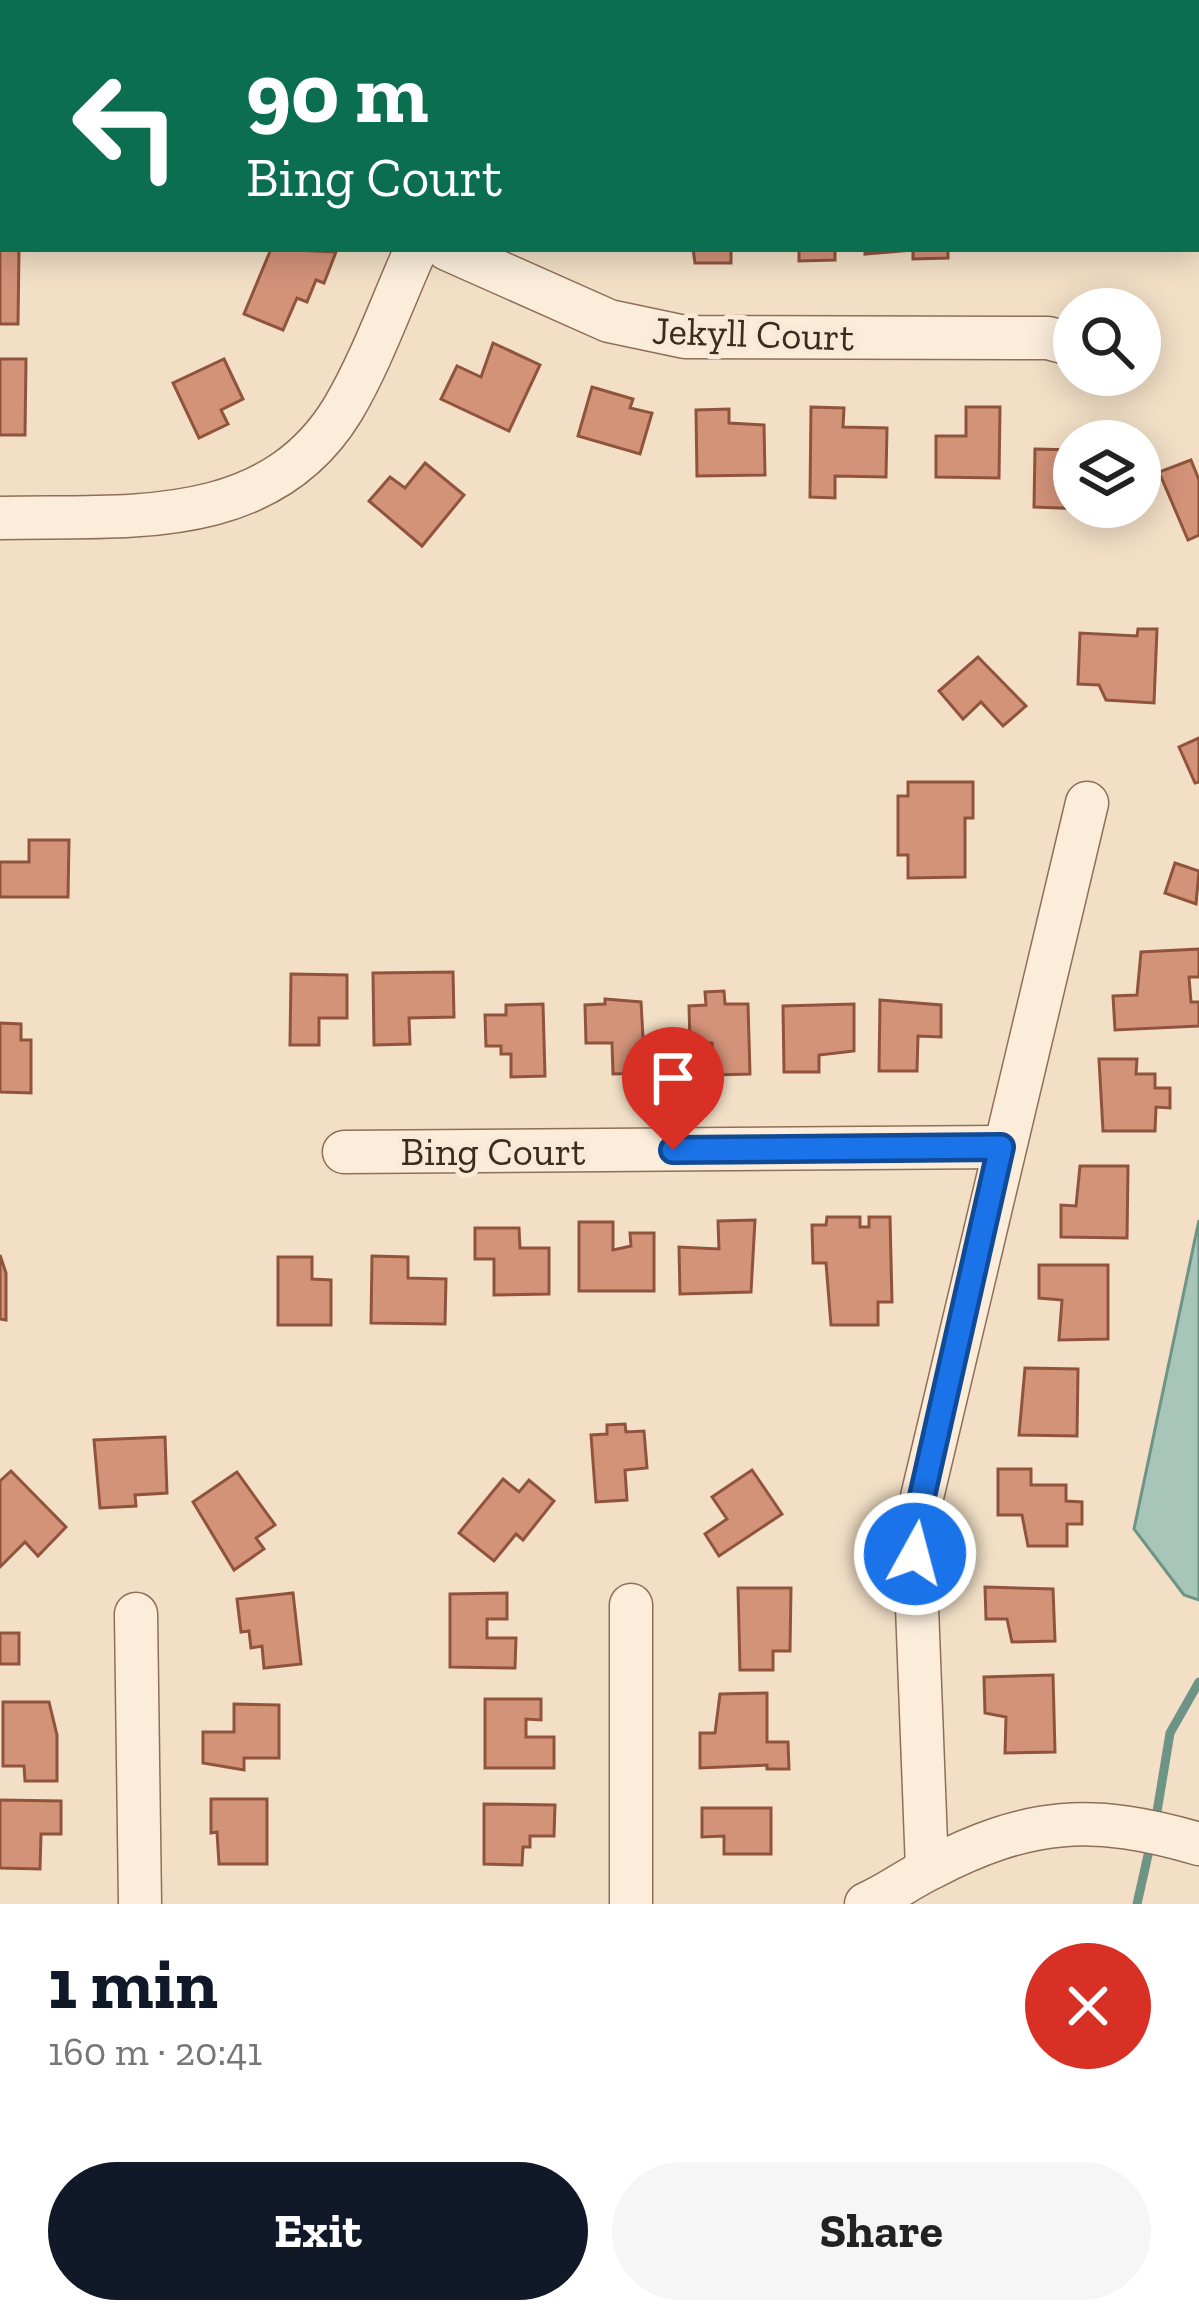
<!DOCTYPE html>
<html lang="en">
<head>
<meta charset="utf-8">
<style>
  :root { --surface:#fff; --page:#f6f6f6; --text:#222; --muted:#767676; --accent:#111827 }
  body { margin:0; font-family:"Zilla Slab",serif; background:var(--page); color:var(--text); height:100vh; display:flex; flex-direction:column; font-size:45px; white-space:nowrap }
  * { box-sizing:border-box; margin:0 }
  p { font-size:39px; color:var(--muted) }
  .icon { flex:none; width:66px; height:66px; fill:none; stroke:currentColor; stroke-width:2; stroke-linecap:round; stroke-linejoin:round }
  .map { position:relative; height:1904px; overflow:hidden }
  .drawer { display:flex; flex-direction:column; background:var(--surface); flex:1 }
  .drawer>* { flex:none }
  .banner { position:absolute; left:0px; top:0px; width:1200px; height:252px; box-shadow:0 6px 30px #0003; background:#0b6e4f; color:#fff; overflow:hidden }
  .buttons { position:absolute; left:1053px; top:288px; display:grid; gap:24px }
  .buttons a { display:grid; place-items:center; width:108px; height:108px; border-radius:50%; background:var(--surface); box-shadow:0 6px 30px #0003; font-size:60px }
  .pin { position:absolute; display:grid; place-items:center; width:102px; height:102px; color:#fff; margin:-123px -51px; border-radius:50% 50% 50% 0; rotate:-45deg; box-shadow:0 0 12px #0007 }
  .pin .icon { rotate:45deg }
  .me { position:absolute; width:132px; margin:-66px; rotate:7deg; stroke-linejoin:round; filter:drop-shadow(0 0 9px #0008) }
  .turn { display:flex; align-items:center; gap:42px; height:252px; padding:0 48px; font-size:54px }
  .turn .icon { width:156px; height:156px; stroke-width:2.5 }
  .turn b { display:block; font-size:84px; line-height:102px }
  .round { display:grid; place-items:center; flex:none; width:126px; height:126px; border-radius:63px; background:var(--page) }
  .summary { display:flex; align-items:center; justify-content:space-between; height:204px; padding:0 48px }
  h1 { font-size:72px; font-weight:700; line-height:90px; color:var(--accent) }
  .button { display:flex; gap:24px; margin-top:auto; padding:24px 48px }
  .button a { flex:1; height:138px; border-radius:72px; background:var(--accent); color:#fff; font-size:48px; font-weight:700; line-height:138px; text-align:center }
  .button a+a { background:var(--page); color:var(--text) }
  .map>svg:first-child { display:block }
  .water { fill:#a7c5b9; stroke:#6d9486; stroke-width:3 }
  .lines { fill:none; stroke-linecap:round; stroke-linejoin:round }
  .stream { stroke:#6d9486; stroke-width:9 }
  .building { fill:#d39379; stroke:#90543d; stroke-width:3 }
  .minor-casing { stroke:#8f6f59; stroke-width:45 }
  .minor { stroke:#fbedda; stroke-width:42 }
  .route-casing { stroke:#114b97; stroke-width:30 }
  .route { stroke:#1a73e8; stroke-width:21 }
  .labels { text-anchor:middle; stroke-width:10; stroke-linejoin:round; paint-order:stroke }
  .street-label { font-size:39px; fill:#3e2a1e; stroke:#f8ead6 }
</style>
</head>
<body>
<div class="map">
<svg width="1199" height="1904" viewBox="0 0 1199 1904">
  <rect width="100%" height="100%" fill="#f2dfc6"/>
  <!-- water -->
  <polygon class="water" points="1199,1220 1199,1600 1184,1595 1134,1529"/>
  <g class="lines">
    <!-- stream -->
    <g class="stream">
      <polyline points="1155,1824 1170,1733 1199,1682"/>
      <polyline points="1137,1904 1150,1846"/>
    </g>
  </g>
  <!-- building -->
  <g class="building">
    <polygon points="0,223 3,249 19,249 18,324 0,324"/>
    <polygon points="271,249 336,252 324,283 316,280 307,302 297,298 283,330 244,314"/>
    <polygon points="693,249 731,249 731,263 695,263"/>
    <polygon points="799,249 835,249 835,260 799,261"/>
    <polygon points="865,249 948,249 948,258 913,259 913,250 865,254"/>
    <polygon points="493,343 540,365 509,431 441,399 457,366 481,377"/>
    <polygon points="0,359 26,359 25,435 0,435"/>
    <polygon points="224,359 243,399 221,410 228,424 199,438 173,383"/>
    <polygon points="592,387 633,399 630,408 652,413 640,454 578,436"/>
    <polygon points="811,407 844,408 843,427 887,428 886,477 835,476 835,498 810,497"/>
    <polygon points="966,407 1000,407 999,478 936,477 936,436 966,436"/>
    <polygon points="729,409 729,423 764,425 765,475 697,476 696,410"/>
    <polygon points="1035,449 1074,450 1074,507 1113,510 1034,507"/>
    <polygon points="1191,460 1199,480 1199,535 1188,540 1159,472"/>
    <polygon points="425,463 464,495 422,546 369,501 390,477 405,488"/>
    <polygon points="1138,629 1157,629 1154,703 1106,700 1099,685 1078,684 1080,633 1137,636"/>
    <polygon points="978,657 1026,706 1003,726 981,702 963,719 939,691"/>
    <polygon points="1199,738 1199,782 1195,783 1179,747"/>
    <polygon points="908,782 973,782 973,818 965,818 965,877 908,878 908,855 898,855 898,796 908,796"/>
    <polygon points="29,840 69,840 68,897 0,897 0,862 29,862"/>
    <polygon points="1175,863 1199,871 1196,904 1165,893"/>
    <polygon points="1199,949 1199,977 1189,977 1191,1002 1199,1002 1199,1026 1115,1030 1113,996 1137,995 1141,952"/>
    <polygon points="453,972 454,1017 409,1018 410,1044 374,1045 373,973"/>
    <polygon points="291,974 347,975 347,1018 319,1018 319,1045 290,1045"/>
    <polygon points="724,991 725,1004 748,1004 750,1074 714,1075 712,1043 690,1043 689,1006 706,1005 705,992"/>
    <polygon points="605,999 641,1002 645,1073 613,1074 612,1043 586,1043 585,1005 605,1004"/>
    <polygon points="880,1000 941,1005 941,1037 918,1036 917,1071 879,1071"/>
    <polygon points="543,1004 545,1076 511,1077 511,1054 501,1054 501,1046 486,1046 485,1015 506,1015 506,1005"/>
    <polygon points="854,1004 854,1051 819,1055 819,1072 784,1072 783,1006"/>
    <polygon points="0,1023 21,1024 21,1040 31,1040 31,1093 0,1092"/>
    <polygon points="1099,1059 1137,1059 1136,1074 1155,1074 1155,1088 1170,1088 1170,1108 1156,1107 1155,1131 1103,1131"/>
    <polygon points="1080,1166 1128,1166 1127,1238 1061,1237 1061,1205 1076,1206"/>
    <polygon points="827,1217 860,1217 860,1227 869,1227 869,1217 890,1217 892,1302 878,1302 878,1325 831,1325 826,1263 813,1263 812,1225 826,1225"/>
    <polygon points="755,1220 751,1292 680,1294 679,1247 719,1249 718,1221"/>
    <polygon points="579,1222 613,1222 613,1250 631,1246 630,1233 654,1233 654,1291 579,1291"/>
    <polygon points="475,1228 519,1228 520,1248 549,1248 549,1294 494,1295 494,1259 475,1259"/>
    <polygon points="0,1255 6,1273 6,1320 0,1319"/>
    <polygon points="372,1256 408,1257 408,1278 446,1279 445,1324 371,1323"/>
    <polygon points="278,1257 312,1257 312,1279 331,1280 331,1325 278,1325"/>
    <polygon points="1039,1265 1108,1265 1108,1339 1059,1340 1062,1300 1039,1298"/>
    <polygon points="1025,1368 1078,1369 1077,1436 1019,1435"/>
    <polygon points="625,1424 626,1432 644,1431 647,1468 625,1470 627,1500 596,1502 591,1435 607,1434 607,1425"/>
    <polygon points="165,1437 167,1493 135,1495 136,1506 100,1508 94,1440"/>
    <polygon points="998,1469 1031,1469 1031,1485 1066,1485 1066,1501 1082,1502 1082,1524 1067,1524 1067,1546 1028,1546 1022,1515 998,1515"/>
    <polygon points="752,1470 782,1514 719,1556 705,1534 727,1519 712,1497"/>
    <polygon points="11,1471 66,1527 38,1556 25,1542 0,1567 0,1481"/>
    <polygon points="237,1472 275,1525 256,1538 264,1549 234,1570 193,1502"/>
    <polygon points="503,1479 519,1492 529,1480 554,1501 523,1540 516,1534 494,1561 459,1533"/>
    <polygon points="985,1587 1053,1589 1055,1641 1012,1642 1007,1619 986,1619"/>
    <polygon points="738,1588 791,1588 790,1651 773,1651 773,1670 740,1670"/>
    <polygon points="293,1593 301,1664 264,1668 262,1646 251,1648 249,1631 241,1632 237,1599"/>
    <polygon points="507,1593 507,1619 487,1619 487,1638 516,1638 515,1668 450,1667 450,1594"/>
    <rect x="0" y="1633" width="19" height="31"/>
    <polygon points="1053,1675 1055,1752 1005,1753 1006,1717 985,1713 984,1677"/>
    <polygon points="767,1693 767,1742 788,1742 789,1769 767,1769 767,1765 700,1768 700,1733 715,1733 720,1694"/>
    <polygon points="485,1699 541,1699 541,1720 526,1719 526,1737 554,1737 554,1768 485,1768"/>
    <polygon points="3,1702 49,1702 57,1735 57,1781 25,1781 24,1766 3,1766"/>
    <polygon points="234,1704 279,1705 279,1758 244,1758 244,1770 203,1763 203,1732 234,1732"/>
    <polygon points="211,1799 267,1799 267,1864 219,1864 217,1832 211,1833"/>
    <polygon points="0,1800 61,1801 61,1834 41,1834 40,1869 0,1868"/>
    <polygon points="484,1804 555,1805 554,1836 530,1836 530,1847 523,1847 522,1865 484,1864"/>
    <polygon points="702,1808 771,1808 771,1854 724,1854 724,1836 702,1837"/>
  </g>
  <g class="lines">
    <defs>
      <g id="minor">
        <polyline points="508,3 509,0"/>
        <polyline points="447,249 609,321 685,337 1048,338 1074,345"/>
        <path d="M0,518C124,515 268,533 343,409C372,360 392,302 416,249"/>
        <polyline points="344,1152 1001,1147"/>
        <polyline points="631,1605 631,1904"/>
        <polyline points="136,1614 140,1904"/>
        <polyline points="927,1869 915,1554 918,1514 1087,803"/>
        <path d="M866,1904C889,1894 908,1879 931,1868C1029,1817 1093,1813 1199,1844"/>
      </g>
    </defs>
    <!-- minor casing -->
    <use href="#minor" class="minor-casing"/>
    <!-- minor -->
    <use href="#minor" class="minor"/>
  </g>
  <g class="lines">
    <defs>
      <polyline id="route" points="673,1150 1001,1147 918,1514 915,1554"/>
    </defs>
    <!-- route casing -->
    <use href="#route" class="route-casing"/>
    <!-- route -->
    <use href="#route" class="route"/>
  </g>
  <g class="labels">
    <!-- street labels -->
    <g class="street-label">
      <text transform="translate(753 333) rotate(2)" y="14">Jekyll Court</text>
      <text x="493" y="1165">Bing Court</text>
    </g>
  </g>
</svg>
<div class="buttons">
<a><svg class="icon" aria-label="search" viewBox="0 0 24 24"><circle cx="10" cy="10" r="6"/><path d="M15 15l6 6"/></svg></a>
<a><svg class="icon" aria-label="layers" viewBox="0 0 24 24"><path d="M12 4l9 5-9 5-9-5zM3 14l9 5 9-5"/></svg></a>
</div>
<div class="pin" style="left:673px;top:1150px;background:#d93025"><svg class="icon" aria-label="arrive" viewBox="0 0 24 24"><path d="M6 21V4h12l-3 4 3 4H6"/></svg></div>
<svg class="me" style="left:915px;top:1554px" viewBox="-20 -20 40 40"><circle r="17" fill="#1a73e8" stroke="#fff" stroke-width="3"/><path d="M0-11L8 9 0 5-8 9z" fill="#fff"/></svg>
<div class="banner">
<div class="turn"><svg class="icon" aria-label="left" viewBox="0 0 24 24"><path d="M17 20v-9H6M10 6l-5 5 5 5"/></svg><div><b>90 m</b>Bing Court</div></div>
</div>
</div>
<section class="drawer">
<div class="summary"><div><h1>1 min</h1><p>160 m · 20:41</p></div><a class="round" style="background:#d93025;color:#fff"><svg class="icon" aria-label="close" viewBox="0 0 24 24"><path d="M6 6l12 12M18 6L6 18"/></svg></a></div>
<div class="button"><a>Exit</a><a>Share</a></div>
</section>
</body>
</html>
